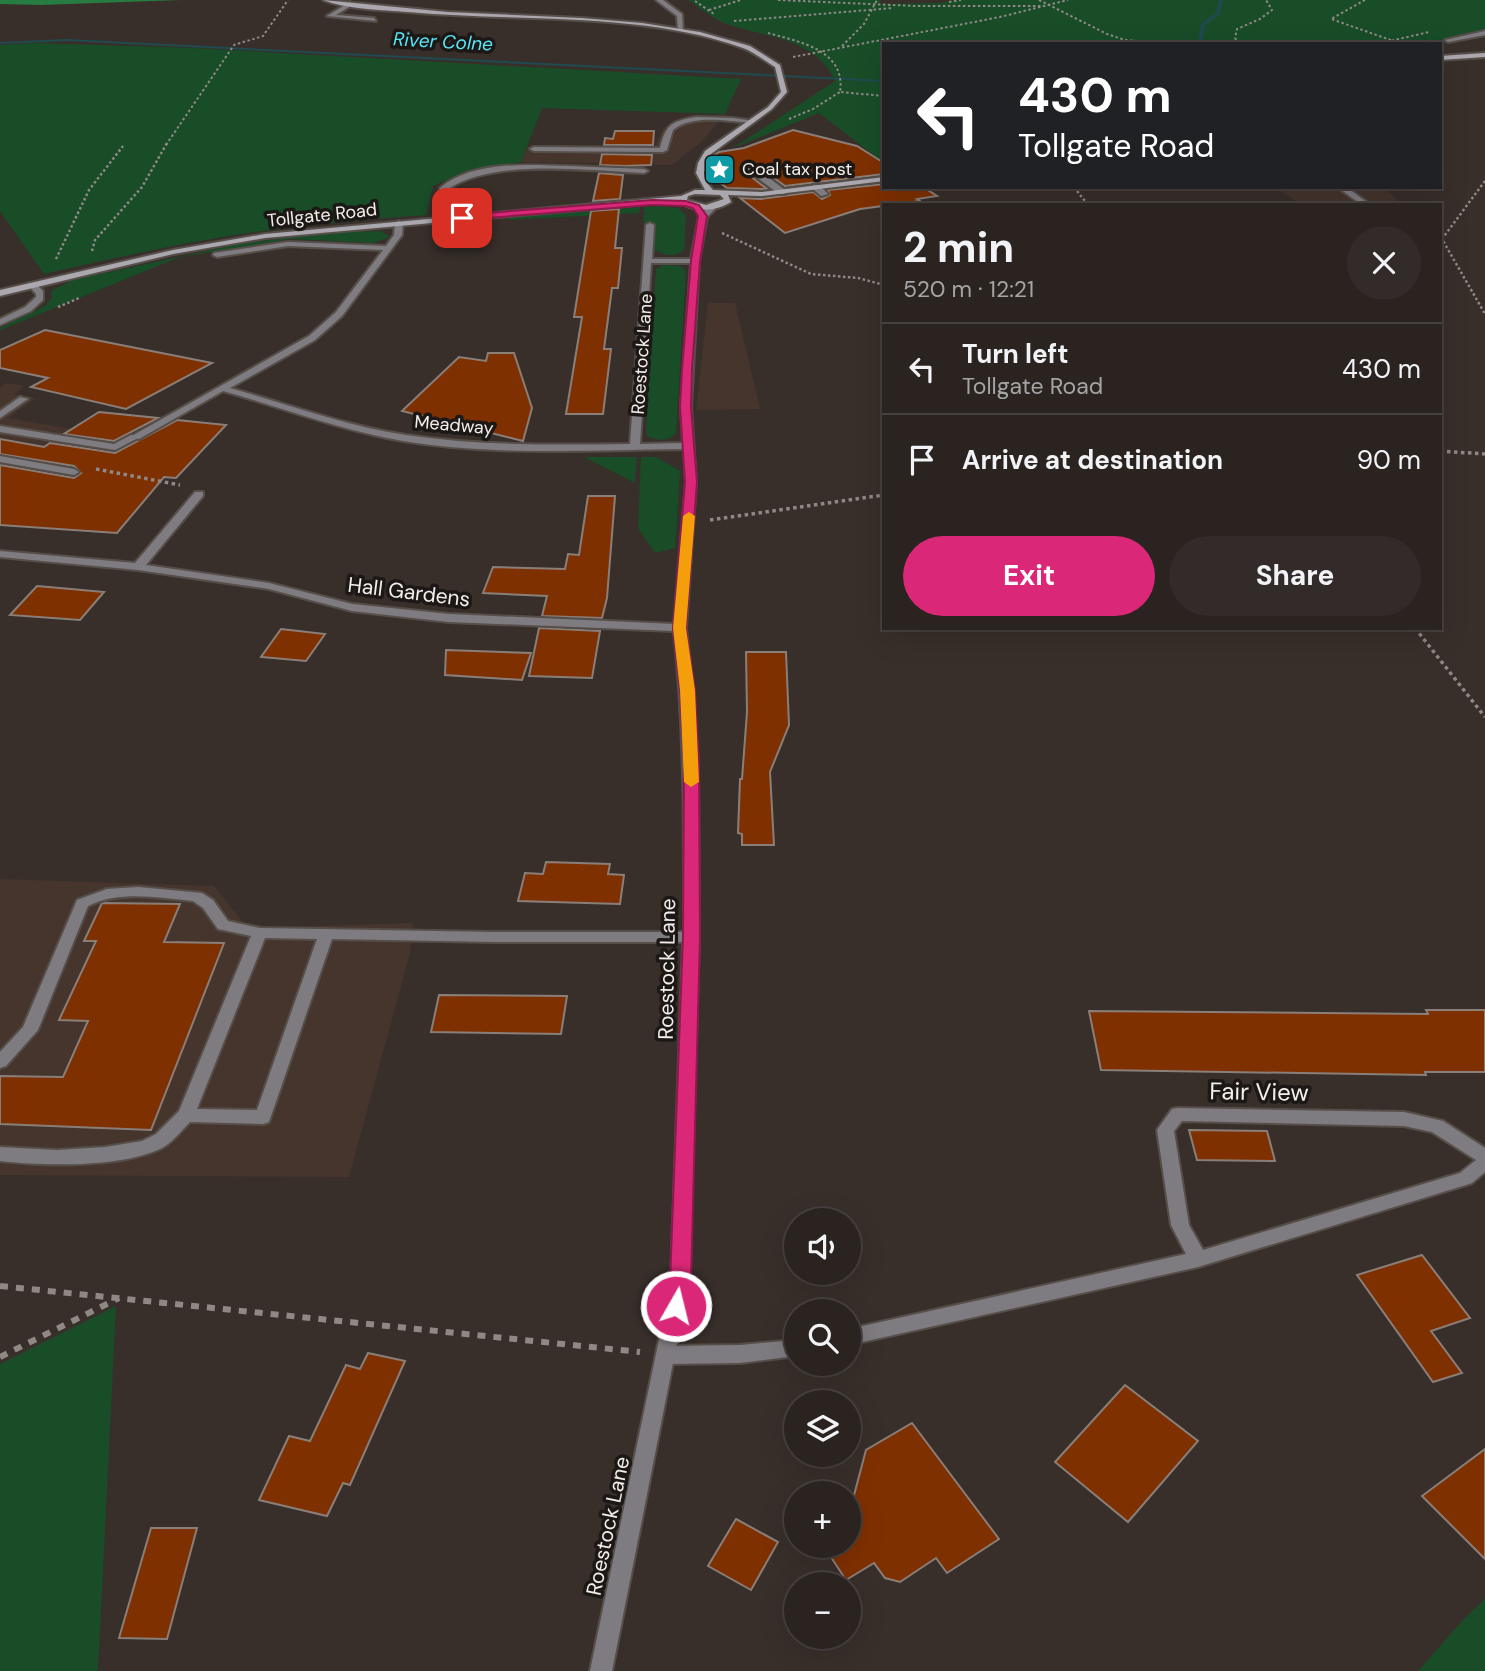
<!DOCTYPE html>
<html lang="en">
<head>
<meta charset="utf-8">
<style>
  :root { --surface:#2a2320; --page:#322b29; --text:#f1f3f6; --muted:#a5a4a5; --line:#46403e; --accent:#db2777 }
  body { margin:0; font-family:"DM Sans",sans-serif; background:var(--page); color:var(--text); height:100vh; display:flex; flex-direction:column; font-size:26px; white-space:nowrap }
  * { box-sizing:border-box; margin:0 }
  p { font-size:23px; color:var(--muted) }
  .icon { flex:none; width:38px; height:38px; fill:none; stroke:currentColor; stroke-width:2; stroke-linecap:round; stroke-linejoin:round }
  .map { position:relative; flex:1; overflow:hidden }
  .side { position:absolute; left:882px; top:203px; width:560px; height:427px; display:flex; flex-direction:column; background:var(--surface); border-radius:0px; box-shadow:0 7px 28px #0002,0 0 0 2px var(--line) }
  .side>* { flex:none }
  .top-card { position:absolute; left:882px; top:42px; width:560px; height:147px; border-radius:0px; box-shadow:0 7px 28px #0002,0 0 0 2px var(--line); background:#202124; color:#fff; overflow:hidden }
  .controls { position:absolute; left:784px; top:1208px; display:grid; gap:14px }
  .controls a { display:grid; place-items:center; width:77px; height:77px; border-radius:50%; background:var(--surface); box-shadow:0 7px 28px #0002,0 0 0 2px var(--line); font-size:35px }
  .pin { position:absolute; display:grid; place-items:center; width:60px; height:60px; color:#fff; margin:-30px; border-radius:14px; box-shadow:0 4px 10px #0006 }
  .me { position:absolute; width:77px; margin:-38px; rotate:8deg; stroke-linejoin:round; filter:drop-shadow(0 0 5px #0008) }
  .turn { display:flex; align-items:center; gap:24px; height:147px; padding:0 21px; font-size:32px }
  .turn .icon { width:91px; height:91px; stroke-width:2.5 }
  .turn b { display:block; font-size:49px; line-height:60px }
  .round { display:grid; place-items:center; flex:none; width:74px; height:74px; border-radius:37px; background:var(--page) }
  .head { display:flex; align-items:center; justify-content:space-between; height:119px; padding:0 21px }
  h1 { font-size:42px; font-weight:700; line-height:52px }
  .button { display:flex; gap:14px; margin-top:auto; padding:14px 21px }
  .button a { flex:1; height:80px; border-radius:42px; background:var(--accent); color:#fff; font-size:28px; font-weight:700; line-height:80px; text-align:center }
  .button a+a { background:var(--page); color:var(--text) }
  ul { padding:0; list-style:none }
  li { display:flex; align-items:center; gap:21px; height:91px; padding:0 21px; border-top:2px solid var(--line) }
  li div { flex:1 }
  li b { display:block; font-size:26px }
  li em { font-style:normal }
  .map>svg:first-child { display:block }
  .built { fill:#45352d }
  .green { fill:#184d28 }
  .forest { fill:#277c41 }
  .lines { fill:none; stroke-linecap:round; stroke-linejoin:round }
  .stream { fill:#1f4a50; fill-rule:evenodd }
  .building { fill:#7f3000; stroke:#8a7e79; stroke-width:2 }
  .lane-casing { stroke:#564e49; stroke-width:4 }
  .street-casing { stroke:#564e49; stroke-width:4 }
  .secondary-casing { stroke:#564e49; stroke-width:4 }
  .path-far3 { stroke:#8f8884; stroke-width:2; stroke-dasharray:2.5 2.5; stroke-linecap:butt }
  .path-far2 { stroke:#8f8884; stroke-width:2.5; stroke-dasharray:2.5 2.5; stroke-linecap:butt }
  .path-far1 { stroke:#8f8884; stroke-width:3.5; stroke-dasharray:3.5 3.5; stroke-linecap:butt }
  .path { stroke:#8f8884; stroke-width:6; stroke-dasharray:8 8; stroke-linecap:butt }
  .lane { fill:#7f7c81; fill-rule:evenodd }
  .street { fill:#7f7c81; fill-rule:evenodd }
  .secondary { fill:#aba7ae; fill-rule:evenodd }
  .route { fill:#db2777; stroke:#8e194d; stroke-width:2 }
  .slow { fill:#f59e0b }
  .labels { text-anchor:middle; stroke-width:7; stroke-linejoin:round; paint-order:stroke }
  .far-poi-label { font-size:18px; fill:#f4eeeb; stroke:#1c1816; text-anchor:start }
  .far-street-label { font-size:18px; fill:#f4eeeb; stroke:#1c1816 }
  .far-water-label { font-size:19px; font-style:italic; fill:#59e6f6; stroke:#1c1816 }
  .street-label { font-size:21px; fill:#f4eeeb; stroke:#1c1816 }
  .near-street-label { font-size:24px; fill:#f4eeeb; stroke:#1c1816 }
</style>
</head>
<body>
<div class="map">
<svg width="1485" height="1671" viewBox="0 0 1485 1671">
  <rect width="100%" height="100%" fill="#382f2a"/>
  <!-- built -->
  <g class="built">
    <polygon points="725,114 702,141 672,165 521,162 527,147 655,146 663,128 678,120"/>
    <polygon points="1273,187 1383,187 1402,205 1303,205"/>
    <polygon points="708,303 735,303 760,409 696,410"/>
    <polygon points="6,383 25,386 14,394 36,398 8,418 113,436 135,443 103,467 64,484 0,481 0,388"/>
    <polygon points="0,879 214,886 244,923 276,927 413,923 410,953 349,1177 0,1175"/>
  </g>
  <!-- green -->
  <g class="green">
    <path d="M688,0H881L879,4L939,3L956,0H1485V37L1440,44H884V163L819,113L733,148L835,81C816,37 764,38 724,23C712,18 699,7 688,0Z"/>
    <path d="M34,43L192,48L741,79L725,114L542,108L521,162L461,174L433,186L426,215C369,219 312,224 255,232C184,242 114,258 44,274L0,211V45Z"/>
    <path d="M659,206L678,208L686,215L684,250C674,258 663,256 654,249L656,225L644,224L643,214L654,213H644V207Z"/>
    <polygon points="640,207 639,213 509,220 509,217"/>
    <polygon points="363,229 373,230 360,232 381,231 390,237 373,243 291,239 180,257 0,330 0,328 45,306 52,298 51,291 73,280 238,244"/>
    <path d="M664,265L680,266L686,271L676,433C668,442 657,441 647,436L646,430L656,269Z"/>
    <polygon points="584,457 637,457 635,483"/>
    <polygon points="641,457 656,457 680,471 675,548 655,553 638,528"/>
    <polygon points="116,1306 98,1671 0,1671 0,1364"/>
    <polygon points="1485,1599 1485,1671 1418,1671 1463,1620"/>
  </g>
  <!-- forest -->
  <polygon class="forest" points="0,0 181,0 41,5 0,4"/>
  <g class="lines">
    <!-- stream -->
    <g class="stream">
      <polygon points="1219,0 1223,0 1220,14 1205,25 1202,44 1198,44 1201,24 1216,13"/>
      <polygon points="67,39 884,80 884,82 67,41 0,44 0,42"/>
    </g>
  </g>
  <!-- building -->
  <g class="building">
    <polygon points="793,130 857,146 884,163 884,174 785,186 755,164 745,164 745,172 767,189 761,189 727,188 707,173 713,156 719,152 744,148"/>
    <polygon points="615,131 654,131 653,145 604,145 605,138 613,139"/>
    <polygon points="602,154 652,155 651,165 624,166 600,165"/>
    <polygon points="599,173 623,175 620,199 593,201"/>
    <polygon points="884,184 884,187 923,187 937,196 917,199 920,201 860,209 785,233 740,198 761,199 813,192 822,199 830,195 828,190"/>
    <polygon points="619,209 615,248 622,248 618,288 612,288 604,349 611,349 603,414 566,414 582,317 574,317 591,211"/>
    <polygon points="45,330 212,363 126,409 31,387 48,378 0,368 0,350"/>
    <polygon points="488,353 514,353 532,408 523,441 402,411 459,357 486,361"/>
    <polygon points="99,412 158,418 114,441 64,434"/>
    <polygon points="177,420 226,425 176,478 164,477 117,533 0,525 0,465 74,478 81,473 74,466 0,454 0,439 44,447 50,443 115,453"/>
    <polygon points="588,496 615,496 607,598 602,618 542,616 547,596 483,593 493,567 565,569 568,554 579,555"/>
    <polygon points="37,586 71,589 104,592 80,620 10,615"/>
    <polygon points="539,628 600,631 592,678 529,676"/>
    <polygon points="281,629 325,634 306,661 261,657"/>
    <polygon points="446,650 531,653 522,680 445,675"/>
    <polygon points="746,652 786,652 789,725 770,772 774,845 742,845 742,834 738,833 740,779 742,779 747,712"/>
    <polygon points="546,862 610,864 608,874 624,875 620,904 518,901 525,873 543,874"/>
    <polygon points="102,903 180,904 164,942 224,943 151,1130 0,1124 0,1076 63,1077 88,1021 59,1020 96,941 84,941"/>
    <polygon points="439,995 567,996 561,1034 431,1032"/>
    <polygon points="1426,1010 1485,1010 1485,1072 1425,1072 1426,1075 1101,1070 1089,1011 1428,1014"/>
    <polygon points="1189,1130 1267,1131 1275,1161 1197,1160"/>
    <polygon points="1422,1255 1470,1318 1431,1331 1462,1373 1433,1382 1357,1275"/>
    <polygon points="368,1353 405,1361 350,1485 343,1483 327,1516 259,1500 289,1436 310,1441 346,1365 360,1369"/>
    <polygon points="1125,1385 1198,1441 1128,1522 1055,1462"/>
    <polygon points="912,1423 999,1539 947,1573 936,1558 900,1582 885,1578 874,1563 846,1580 823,1545 849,1545 849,1502 853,1499 866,1450"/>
    <polygon points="1485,1449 1485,1559 1422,1496"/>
    <polygon points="736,1519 778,1542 751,1590 708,1566"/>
    <polygon points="151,1528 197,1528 167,1639 119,1638"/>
  </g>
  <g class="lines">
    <defs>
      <g id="lane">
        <polygon points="656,0 663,0 682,14 683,31 678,30 677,16"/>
        <polygon points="350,2 352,5 336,15 374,18 376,21 327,16"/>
        <polygon points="1485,31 1485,35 1448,42 1445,40"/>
        <path d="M696,117L733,118L754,121L751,123C727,121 692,114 673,130L667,150L663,152L534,151L530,149L534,147L660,148C666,124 672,121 696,117Z"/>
        <path d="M569,166L644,169L648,171L644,173C588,171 495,158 448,189L444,219L440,221L436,219L440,188C473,160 529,165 569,166Z"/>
        <polygon points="747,166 753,166 785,190 785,194 779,194 747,170"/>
        <polygon points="813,185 819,185 828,194 821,196 813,189"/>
        <polygon points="1337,187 1346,187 1371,205 1362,205"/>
        <polygon points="20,397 28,399 0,418 0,411"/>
        <polygon points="0,426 114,444 131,435 140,437 115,450 0,432"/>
        <polygon points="0,456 74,469 79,472 74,475 0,462"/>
        <path d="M138,887L202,893L213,900L228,921L260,928L494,932L499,933L502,937L499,941L494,942L332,939L269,1122L263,1124L190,1122C182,1130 173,1142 162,1148C122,1168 44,1166 0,1161V1147L57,1150L105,1147L142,1141L156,1134L179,1111L251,936L218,929L203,908L193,901C159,898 120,890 88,906L38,1030L6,1066L0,1068V1052L23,1027L77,900L107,889ZM265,938L317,939L257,1110L197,1109Z"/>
        <path d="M1178,1108L1404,1112L1443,1121L1485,1148V1172L1472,1183L1466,1185L1198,1267L849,1345V1329L1186,1254L1171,1225L1157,1130L1172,1109ZM1182,1121L1404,1126L1432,1132L1476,1160L1460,1173L1203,1250L1189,1225L1174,1131Z"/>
        <polygon points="796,1340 796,1356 740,1363 666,1364 659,1361 656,1355 659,1349 666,1346 740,1345"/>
      </g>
      <g id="street">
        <path d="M710,205L717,207L707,217L699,261L691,407L696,482L686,628L693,690L698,765L699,937L689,1282L612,1671H590L671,1282L683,942H494L489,941L486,937L489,933L494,932H684C684,831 685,732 674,631L449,622L352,611L269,589L138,570L0,557V551L135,563L195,492H203V496L146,565L269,583L352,604L449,614L674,624L686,482L684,449C591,450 495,456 403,441C341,430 283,408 223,391L139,439L130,437L309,336L336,312L383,250L288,246L217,257L213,255L214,253L288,242L386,246L394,235L395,223L399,221L403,223L402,235L342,316L315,340L230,388C288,404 346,426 406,435C480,446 555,445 630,444L646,225L650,223L654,225L652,259H691L699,216ZM651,263H691L681,407L683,443L640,444Z"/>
        <polygon points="29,283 35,283 43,291 43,300 31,311 0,325 0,319 25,307 36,297 36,294 28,285"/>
      </g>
      <g id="secondary">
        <path d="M323,0L448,12L581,18L642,23L700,32L750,46L780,65L787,92L772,109L711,154L704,173L706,182L713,190L761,192L884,177V181L761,196L728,195L731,202C715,212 693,213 679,201L265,238L173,254L0,296V290L173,250L265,234L681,196L695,190H705L696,173L698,163L705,151L768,107L781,92L775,67C765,61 754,52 743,48C642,11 514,22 408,12C383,10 345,9 323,0ZM695,194L720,195L724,199L706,205L687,200L688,196Z"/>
        <polygon points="1485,53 1485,57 1440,60 1440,56"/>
      </g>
    </defs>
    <!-- lane casing -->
    <use href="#lane" class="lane-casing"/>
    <!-- street casing -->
    <use href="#street" class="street-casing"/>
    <!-- secondary casing -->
    <use href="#secondary" class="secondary-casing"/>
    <!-- path-far3 -->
    <g class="path-far3">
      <polyline points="778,0 915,6 1041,6"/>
      <polyline points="1039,0 1107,34 1125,40 1176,44"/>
      <polyline points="1365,0 1331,19 1402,44"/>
      <polyline points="695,1 714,14"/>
      <polyline points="949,2 961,0"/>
      <polyline points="709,10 741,0"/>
      <polyline points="734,21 893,8"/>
      <path d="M768,33C800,42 846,50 840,92L884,96"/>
      <polyline points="1239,44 1235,38 1237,29 1260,19 1272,10 1266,0"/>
      <polyline points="1377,44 1429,32"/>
      <polyline points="842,46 864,24 877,0"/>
      <polyline points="793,57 1000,17 1068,0"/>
      <polyline points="789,119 813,109 840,92"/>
      <polyline points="166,145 234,45 263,36 288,0"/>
    </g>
    <!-- path-far2 -->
    <g class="path-far2">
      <polyline points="1485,181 1442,239 1485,314"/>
      <polyline points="1074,187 1088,205"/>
      <polyline points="722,233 811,274 858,278 884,285"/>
      <polyline points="92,251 95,240 142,187 167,143"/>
      <polyline points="56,259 89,190 123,146"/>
      <polyline points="58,307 79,298"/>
    </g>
    <!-- path-far1 -->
    <g class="path-far1">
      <polyline points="1440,451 1485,454"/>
      <polyline points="96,469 180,485"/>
      <polyline points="710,520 884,495"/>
      <polyline points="1415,628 1485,717"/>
    </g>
    <!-- path -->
    <g class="path">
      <polyline points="0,1286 640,1352"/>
      <polyline points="0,1357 119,1298"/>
    </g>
    <!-- lane -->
    <use href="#lane" class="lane"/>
    <!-- street -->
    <use href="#street" class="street"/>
    <!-- secondary -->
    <use href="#secondary" class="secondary"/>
  </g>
  <!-- route -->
  <polygon class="route" points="652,200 686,201 699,205 707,216 700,261 692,369 691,407 697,482 686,628 695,690 699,765 700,937 691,1282 683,1312 676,1315 668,1312 665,1306 670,1282 683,937 684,765 680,690 673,628 685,482 680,407 682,369 691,261 698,216 693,208 685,206 652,205 462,220 458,218 462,215"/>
  <!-- slow -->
  <polygon class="slow" points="689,512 695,516 686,628 695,690 699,782 691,787 684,782 680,690 673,628 683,516"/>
  <!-- icons -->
  <defs>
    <symbol id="sight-square" viewBox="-11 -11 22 22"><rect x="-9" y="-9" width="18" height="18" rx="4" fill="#0f9aa8" stroke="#1c1816"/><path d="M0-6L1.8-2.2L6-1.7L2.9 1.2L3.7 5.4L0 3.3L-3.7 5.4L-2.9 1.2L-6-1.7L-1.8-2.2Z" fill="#fff"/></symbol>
  </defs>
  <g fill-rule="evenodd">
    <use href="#sight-square" x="702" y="152" width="35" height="35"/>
  </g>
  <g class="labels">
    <!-- far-poi labels -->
    <g class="far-poi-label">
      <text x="742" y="175">Coal tax post</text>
    </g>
    <!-- far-street labels -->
    <g class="far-street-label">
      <text transform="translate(322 215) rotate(-6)" y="6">Tollgate Road</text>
      <text transform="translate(642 354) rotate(-86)" y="6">Roestock Lane</text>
      <text transform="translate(454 425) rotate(5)" y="6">Meadway</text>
    </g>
    <!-- far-water labels -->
    <g class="far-water-label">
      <text transform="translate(443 41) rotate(3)" y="7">River Colne</text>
    </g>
    <!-- street labels -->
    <g class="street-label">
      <text transform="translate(409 592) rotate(7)" y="7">Hall Gardens</text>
      <text transform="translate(667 969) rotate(-89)" y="7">Roestock Lane</text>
      <text transform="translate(608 1526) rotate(-78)" y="7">Roestock Lane</text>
    </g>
    <!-- near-street labels -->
    <g class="near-street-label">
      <text transform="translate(1259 1092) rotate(1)" y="8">Fair View</text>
    </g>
  </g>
</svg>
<div class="controls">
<a><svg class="icon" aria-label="sound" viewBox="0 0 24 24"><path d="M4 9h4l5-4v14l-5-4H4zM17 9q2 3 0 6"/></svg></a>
<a><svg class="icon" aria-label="search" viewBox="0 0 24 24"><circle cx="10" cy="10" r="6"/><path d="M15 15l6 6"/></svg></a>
<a><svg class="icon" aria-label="layers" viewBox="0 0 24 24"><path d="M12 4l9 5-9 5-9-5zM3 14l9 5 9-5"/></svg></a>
<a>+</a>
<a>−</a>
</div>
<div class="pin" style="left:462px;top:218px;background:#d93025"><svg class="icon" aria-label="arrive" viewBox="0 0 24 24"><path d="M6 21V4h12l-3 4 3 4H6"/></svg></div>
<svg class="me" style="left:676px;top:1306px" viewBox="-20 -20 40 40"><circle r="17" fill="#db2777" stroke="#fff" stroke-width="3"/><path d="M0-11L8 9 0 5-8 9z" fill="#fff"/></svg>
<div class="top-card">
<div class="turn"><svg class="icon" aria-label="left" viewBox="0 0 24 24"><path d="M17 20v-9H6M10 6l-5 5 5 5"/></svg><div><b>430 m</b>Tollgate Road</div></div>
</div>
<section class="side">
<div class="head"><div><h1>2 min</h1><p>520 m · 12:21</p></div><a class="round"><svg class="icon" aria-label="close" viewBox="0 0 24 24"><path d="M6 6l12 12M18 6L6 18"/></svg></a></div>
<ul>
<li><svg class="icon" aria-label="left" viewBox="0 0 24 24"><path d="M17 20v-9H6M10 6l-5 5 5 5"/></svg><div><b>Turn left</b><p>Tollgate Road</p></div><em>430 m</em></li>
<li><svg class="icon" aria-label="arrive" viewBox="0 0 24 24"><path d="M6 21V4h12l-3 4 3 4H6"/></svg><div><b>Arrive at destination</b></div><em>90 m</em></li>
</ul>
<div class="button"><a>Exit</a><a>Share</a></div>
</section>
</div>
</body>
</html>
